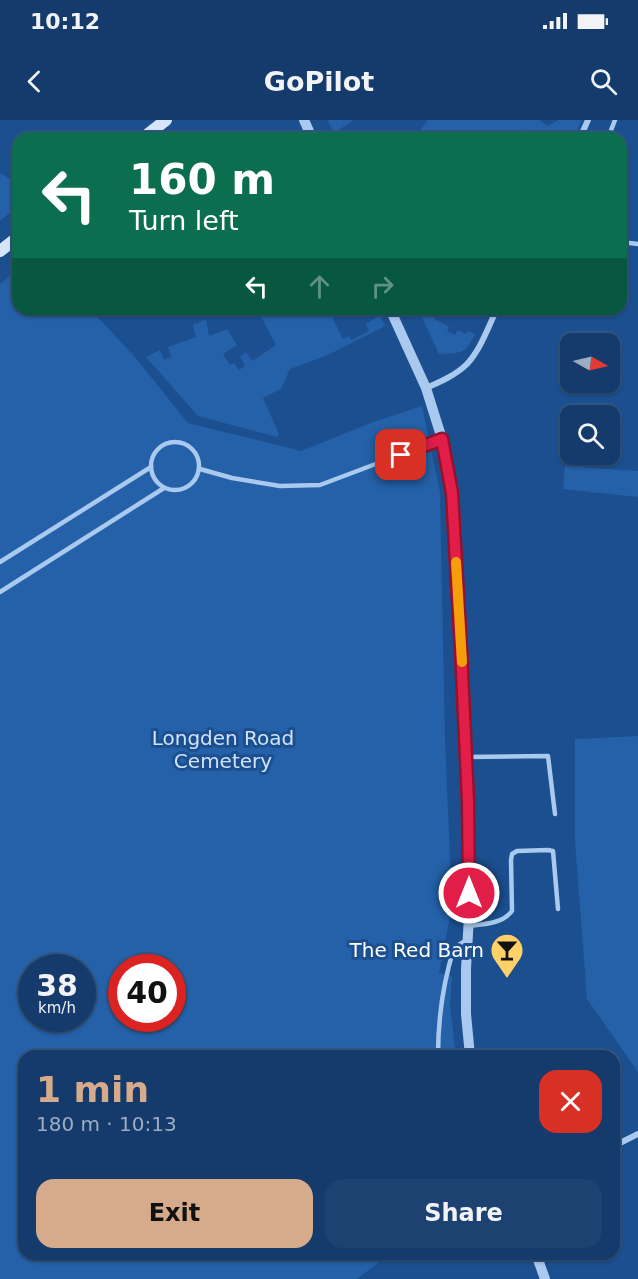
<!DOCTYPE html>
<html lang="en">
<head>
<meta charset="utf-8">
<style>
  :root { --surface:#143b6b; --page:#1d4271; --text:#f1f3f6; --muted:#9dadc1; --line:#33557e; --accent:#d6ab8b }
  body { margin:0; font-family:"DejaVu Sans",sans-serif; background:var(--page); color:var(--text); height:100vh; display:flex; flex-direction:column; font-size:22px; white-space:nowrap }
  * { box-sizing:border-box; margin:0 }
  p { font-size:20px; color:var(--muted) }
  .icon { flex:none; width:33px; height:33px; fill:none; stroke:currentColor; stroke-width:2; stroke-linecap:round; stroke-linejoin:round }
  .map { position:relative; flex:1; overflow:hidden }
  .details { position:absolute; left:18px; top:930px; width:602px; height:210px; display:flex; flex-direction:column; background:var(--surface); border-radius:18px; box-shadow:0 2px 4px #0004,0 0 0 2px var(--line) }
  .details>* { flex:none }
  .guide { position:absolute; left:12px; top:12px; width:615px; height:183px; border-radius:18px; box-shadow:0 2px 4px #0004,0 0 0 2px var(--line); background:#0b6e4f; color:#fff; overflow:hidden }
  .needle { width:39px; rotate:98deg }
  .fabs { position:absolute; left:560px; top:213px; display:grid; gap:12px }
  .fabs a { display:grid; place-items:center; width:60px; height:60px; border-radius:12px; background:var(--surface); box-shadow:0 2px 4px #0004,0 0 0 2px var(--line); font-size:30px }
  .speed { position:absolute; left:18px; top:834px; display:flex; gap:12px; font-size:30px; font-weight:700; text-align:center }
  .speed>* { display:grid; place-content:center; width:78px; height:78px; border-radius:50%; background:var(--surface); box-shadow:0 2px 4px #0004,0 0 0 2px var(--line); line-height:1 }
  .speed small { font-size:15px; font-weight:400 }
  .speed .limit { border:9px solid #d22; background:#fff; color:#111 }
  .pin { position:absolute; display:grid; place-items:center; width:51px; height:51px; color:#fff; margin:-26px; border-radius:12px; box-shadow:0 3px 9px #0006 }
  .me { position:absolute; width:66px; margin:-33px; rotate:0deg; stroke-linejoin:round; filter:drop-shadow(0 0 4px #0008) }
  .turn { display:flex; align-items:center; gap:21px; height:126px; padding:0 18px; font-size:27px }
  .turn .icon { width:78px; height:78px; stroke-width:2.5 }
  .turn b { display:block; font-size:42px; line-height:51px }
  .lanes { display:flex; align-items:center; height:57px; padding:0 18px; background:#0003; justify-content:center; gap:30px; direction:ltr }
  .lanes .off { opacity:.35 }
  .round { display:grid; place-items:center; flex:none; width:63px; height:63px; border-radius:18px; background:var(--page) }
  .headline { display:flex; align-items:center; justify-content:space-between; height:102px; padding:0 18px }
  h1 { font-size:36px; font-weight:800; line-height:45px; color:var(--accent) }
  .action { display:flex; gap:12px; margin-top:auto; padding:12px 18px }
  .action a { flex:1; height:69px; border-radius:18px; background:var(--accent); color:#111; font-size:24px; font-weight:800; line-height:69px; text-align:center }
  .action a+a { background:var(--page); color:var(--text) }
  .status { display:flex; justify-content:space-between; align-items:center; height:42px; padding:0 30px; background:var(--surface); direction:ltr }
  .status svg { height:16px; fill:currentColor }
  header { display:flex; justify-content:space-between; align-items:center; height:78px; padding:0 18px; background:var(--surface); font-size:27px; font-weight:800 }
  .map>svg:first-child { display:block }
  .green { fill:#2461a8; fill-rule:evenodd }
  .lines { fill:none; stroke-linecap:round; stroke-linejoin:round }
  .service { stroke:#a9c9ee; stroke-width:4.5 }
  .minor { stroke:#a9c9ee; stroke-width:6 }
  .tertiary { stroke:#a9c9ee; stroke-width:10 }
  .secondary { stroke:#d6e6fa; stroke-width:12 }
  .route-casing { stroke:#92132f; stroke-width:15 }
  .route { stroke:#e11d48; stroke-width:10 }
  .slow { stroke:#f59e0b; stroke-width:10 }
  .labels { text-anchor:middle; stroke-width:6; stroke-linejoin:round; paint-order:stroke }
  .park-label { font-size:20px; fill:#cfe3fa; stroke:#1b4f8f }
  .poi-label { font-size:20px; fill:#fff; stroke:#1b4f8f; text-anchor:end }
</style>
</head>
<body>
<div class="status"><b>10:12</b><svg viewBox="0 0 49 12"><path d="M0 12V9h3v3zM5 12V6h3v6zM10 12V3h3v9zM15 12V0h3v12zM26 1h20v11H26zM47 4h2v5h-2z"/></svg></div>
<header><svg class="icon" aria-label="back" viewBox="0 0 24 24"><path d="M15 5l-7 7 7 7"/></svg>GoPilot<svg class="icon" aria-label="search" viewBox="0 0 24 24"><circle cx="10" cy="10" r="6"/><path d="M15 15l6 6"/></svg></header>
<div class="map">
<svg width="638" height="1159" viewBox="0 0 638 1159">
  <rect width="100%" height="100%" fill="#1b4f8f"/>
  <!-- green -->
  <g class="green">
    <polygon points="329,0 354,0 334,13 328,2"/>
    <polygon points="428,0 539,0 548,6 558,0 582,0 573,18 531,18 523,9 513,18 414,18"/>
    <polygon points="0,53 18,64 18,86 0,101"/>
    <path d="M18,149V189H90L135,237L188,303L301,331L373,302L422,286L440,372L445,618L452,787L439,853L452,856L450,886L456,936H24V1134H390L357,1159H0V164ZM32,848H82V898H32ZM122,848H172V898H122Z"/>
    <polygon points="257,189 339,189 341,193 332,197 343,219 349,216 351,220 369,211 366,204 380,195 385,206 328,235 290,249 281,269 263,278 279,314 277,317 198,296 146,237 160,230 164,240 171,237 168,227 196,217 193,205 206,199 209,216 227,209 237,225 223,234 230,245 234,243 239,250 245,246 240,236 246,232 252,241 276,225"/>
    <path d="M418,189H439L434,199L449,207L447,211L455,215L458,210L466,214L468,211L475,214C466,235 459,233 439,234Z"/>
    <polygon points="565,346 638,351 638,377 563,369"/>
    <polygon points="638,616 638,952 587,879 575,722 575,619"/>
  </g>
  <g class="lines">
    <!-- service -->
    <g class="service">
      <polyline points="608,18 615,0"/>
      <polyline points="621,122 638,124"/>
      <circle cx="175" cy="346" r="24"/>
      <polyline points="200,349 232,358 280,366 320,365 442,319"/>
      <polyline points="0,442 151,347"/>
      <polyline points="0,472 164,368"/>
      <polyline points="466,637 548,636 555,694"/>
      <path d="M468,806C484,804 502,804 512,791L511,740L512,734L517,731L548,730L553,731L558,789"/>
      <path d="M438,936C438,899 443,863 454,828L465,821"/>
    </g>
    <!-- minor -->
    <g class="minor">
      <polyline points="580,18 588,0"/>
      <path d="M426,268C440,262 456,255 467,244C481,229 488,207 497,189"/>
      <polyline points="614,1026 638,1014"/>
    </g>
    <!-- tertiary -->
    <g class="tertiary">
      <polyline points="304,0 312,18"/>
      <polyline points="390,189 426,268 442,319 452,373 468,681 469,796 466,849 466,894 470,936"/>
      <polyline points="536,1134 545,1159"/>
    </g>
    <!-- secondary -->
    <g class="secondary">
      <polyline points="143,18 166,0"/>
      <polyline points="0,131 18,117"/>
    </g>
  </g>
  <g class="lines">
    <defs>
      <polyline id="route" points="401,335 442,319 452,373 461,530 468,681 469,773"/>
    </defs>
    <!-- route casing -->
    <use href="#route" class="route-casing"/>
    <!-- route -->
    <use href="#route" class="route"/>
    <!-- slow -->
    <polyline class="slow" points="456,442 462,542"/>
  </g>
  <!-- icons -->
  <defs>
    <symbol id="bar-pin" viewBox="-11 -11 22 30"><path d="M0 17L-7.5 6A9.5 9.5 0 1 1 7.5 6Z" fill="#ffd166" stroke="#1b4f8f"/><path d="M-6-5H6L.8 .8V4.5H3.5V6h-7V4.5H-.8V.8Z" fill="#111"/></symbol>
  </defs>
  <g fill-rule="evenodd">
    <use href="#bar-pin" x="488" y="811" width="38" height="52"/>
  </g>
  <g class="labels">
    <!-- park labels -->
    <g class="park-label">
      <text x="223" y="625">Longden Road<tspan x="223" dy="23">Cemetery</tspan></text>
    </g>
    <!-- poi labels -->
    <g class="poi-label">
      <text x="484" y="837">The Red Barn</text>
    </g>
  </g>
</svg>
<div class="fabs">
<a><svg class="needle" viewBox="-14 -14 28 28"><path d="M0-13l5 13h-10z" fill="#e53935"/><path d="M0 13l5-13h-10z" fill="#9dadc1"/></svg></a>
<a><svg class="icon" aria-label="search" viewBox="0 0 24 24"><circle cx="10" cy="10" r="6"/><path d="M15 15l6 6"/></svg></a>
</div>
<div class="speed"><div>38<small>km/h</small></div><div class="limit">40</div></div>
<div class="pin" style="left:401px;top:335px;background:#d93025"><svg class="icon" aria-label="arrive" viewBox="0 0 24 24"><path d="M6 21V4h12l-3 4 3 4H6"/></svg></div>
<svg class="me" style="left:469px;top:773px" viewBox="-20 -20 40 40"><circle r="17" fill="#e11d48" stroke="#fff" stroke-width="3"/><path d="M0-11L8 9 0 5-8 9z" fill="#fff"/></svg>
<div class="guide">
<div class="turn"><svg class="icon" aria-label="left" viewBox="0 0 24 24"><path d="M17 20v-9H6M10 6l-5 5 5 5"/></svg><div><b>160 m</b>Turn left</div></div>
<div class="lanes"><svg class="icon" aria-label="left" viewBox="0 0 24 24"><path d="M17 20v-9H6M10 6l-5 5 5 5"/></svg><svg class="icon off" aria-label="ahead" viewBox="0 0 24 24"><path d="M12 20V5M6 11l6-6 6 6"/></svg><svg class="icon off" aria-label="right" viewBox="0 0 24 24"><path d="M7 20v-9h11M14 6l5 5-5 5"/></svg></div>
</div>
<section class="details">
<div class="headline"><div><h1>1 min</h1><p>180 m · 10:13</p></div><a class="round" style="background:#d93025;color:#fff"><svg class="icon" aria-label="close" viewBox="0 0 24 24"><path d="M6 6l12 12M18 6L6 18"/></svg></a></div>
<div class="action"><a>Exit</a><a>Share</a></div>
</section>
</div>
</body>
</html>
